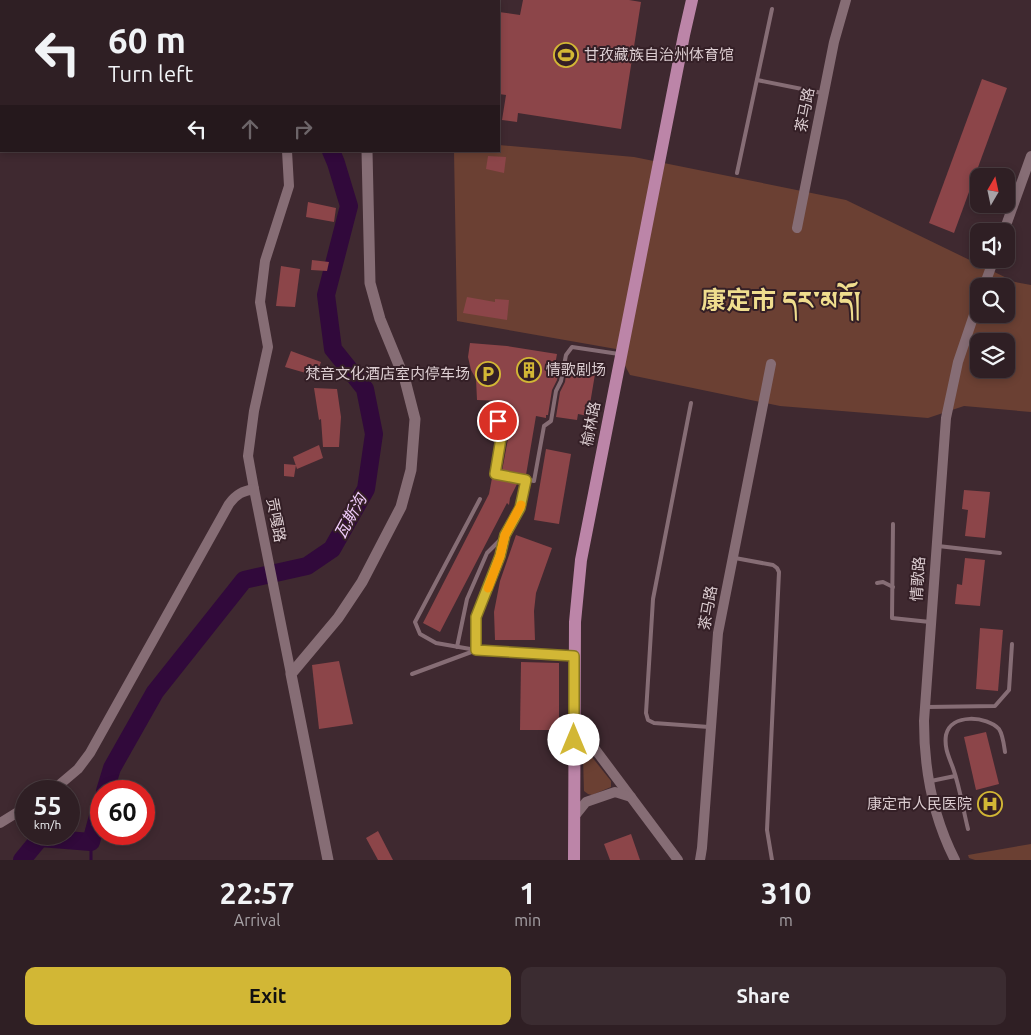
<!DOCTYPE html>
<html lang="en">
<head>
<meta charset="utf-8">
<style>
  :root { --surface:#2f1f24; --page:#3b2c31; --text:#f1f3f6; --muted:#a7a2a6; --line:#4a3d41; --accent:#d2b735 }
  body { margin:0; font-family:Ubuntu,"Noto Sans SC","Noto Serif Tibetan",sans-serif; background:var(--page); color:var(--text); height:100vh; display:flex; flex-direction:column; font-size:19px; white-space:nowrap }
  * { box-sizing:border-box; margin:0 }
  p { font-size:16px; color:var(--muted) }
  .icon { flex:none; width:28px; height:28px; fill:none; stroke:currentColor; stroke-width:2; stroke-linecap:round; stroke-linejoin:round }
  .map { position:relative; height:860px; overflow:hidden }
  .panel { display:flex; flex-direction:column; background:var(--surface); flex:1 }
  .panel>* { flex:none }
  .guide { position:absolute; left:0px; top:0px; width:500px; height:152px; box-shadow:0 2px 8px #0003,0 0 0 1px var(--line); background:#2f1f24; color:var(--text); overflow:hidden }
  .needle { width:32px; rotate:9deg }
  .fabs { position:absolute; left:970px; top:168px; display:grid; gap:10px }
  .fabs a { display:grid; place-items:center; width:45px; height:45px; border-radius:10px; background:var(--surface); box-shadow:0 2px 8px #0003,0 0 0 1px var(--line); font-size:25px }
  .speed { position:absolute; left:15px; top:780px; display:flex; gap:10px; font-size:25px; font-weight:700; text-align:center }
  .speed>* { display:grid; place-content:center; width:65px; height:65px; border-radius:50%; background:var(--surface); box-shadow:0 2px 8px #0003,0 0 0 1px var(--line); line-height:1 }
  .speed small { font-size:12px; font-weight:400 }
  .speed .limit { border:8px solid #d22; background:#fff; color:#111 }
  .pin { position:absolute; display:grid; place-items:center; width:42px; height:42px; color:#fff; margin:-21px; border:2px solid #fff; border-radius:50%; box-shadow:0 1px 5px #0007 }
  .me { position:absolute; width:55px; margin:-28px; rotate:0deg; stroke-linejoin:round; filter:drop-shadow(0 0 4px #0008) }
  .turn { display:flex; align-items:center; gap:18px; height:105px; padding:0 25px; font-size:22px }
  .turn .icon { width:65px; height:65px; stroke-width:2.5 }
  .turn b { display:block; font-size:35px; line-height:42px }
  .lanes { display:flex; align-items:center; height:48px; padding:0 25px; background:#0003; justify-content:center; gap:25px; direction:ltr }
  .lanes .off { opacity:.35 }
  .eta { display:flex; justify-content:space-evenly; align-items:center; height:85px; text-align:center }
  .eta b { font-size:30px; font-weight:700; line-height:35px }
  .primary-button { display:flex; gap:10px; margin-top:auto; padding:10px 25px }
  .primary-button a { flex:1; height:58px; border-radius:10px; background:var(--accent); color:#111; font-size:20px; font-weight:700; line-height:58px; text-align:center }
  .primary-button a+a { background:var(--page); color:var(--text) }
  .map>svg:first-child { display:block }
  .green { fill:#6b4033; fill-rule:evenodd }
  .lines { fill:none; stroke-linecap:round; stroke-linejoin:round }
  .stream { stroke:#31093b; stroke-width:3 }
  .river { stroke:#31093b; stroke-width:18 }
  .building { fill:#8c4549 }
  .service { stroke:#866d75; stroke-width:4 }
  .tertiary { stroke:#866d75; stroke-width:10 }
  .secondary { stroke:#866d75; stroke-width:11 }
  .primary { stroke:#bc85a8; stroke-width:12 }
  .route-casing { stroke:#872; stroke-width:12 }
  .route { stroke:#d2b735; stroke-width:9 }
  .slow { stroke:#f59e0b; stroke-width:9 }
  .labels { text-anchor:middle; stroke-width:4; stroke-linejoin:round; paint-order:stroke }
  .poi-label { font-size:15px; fill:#dccdd1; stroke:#341f26; text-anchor:start }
  .street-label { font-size:15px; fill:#dccdd1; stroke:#341f26 }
  .water-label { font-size:16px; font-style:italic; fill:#f1ccfc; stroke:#341f26 }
  .town-label { font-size:25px; font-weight:bold; fill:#efdd8e; stroke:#341f26 }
</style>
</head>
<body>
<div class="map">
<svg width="1031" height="860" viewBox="0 0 1031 860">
  <rect width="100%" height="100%" fill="#3f2930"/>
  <!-- green -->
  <g class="green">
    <path d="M499,145L634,157L846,200L1015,282L1031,285V412L964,406L928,418L780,406L630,375L616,349L457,321L454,151H499ZM979,286H1006V314H979ZM979,341H1006V369H979Z"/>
    <polygon points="588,752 611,781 611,787 592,795 588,794 584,791 583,757 584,754"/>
    <polygon points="1031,844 1031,860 975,860 969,858 968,855"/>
  </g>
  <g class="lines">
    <!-- stream -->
    <polyline class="stream" points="91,860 91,842"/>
    <!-- river -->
    <g class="river">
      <polyline points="308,1 308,0"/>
      <polyline points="105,791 112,768 155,692 244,580 307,566 332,549 366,489 374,434 365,389 333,349 326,295 349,206 336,163 331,151"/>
      <polyline points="22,860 40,838 91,842 101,805"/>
    </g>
  </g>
  <!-- building -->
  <g class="building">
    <polygon points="523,0 629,0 641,2 621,129 518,113 517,122 502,120 506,95 499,94 499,12 520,15"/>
    <polygon points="982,79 1007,88 954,233 929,223"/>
    <polygon points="488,156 506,157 504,173 486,169"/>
    <polygon points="308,202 336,208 334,222 306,217"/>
    <polygon points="312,260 329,262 327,271 311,270"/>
    <polygon points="281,266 300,269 295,307 276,306"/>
    <polygon points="467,297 495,302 495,299 509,300 507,320 463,313"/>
    <polygon points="470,343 507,346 557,354 555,365 560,366 557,380 552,390 548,415 546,415 546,418 536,416 526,475 502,471 513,412 508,411 508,406 502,405 503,401 477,400 476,379 471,370 468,357"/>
    <polygon points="291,351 321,362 316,376 285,367"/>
    <polygon points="586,366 596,368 588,416 578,414 577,420 556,417 560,392 565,382 567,367 585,370"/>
    <polygon points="314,388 337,389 341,417 339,447 323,447 321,419 319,420"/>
    <polygon points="319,445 323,458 297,469 293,457"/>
    <polygon points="546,449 571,454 559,524 534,520"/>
    <polygon points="284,464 296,465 294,477 284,476"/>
    <polygon points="492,478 518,482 510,498 509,505 507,503 440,632 423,623 489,494"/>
    <polygon points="964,490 990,492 985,538 965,536 968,510 962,509"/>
    <polygon points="516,535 552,548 536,593 534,611 535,640 495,640 494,612 500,581"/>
    <polygon points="965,558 985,560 980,606 955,604 957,584 962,585"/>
    <polygon points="980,628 1003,630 998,691 976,689"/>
    <polygon points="339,661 353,724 319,729 312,665"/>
    <polygon points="521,662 559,663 559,730 520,730"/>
    <polygon points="986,732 999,784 976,790 964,737"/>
    <polygon points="378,831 393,860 378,860 366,838"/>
    <polygon points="631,834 640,860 610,860 604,844"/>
  </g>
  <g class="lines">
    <!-- service -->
    <g class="service">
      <polyline points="757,80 822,93"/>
      <polyline points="737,173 772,9"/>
      <polyline points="691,403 653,599 646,713 648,720 654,723 709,727"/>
      <polyline points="494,404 501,438 495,474 526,479"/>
      <polyline points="893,524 892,618 930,622"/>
      <polyline points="938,546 1000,553"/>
      <polyline points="735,558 773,565 777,568 779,572 767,830 772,860"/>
      <polyline points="877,583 883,582 893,587"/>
      <polyline points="457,647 467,599 487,553 504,536"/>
      <polyline points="476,650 436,643 420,634 415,622 480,499"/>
      <polyline points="574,656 476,650 476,617 500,556 505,535 520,508 526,479 534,481 544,426 551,421 556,391 561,381 566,355 572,347 619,354"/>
      <polyline points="412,674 474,651"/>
      <polyline points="927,707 995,706 1009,690 1012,644"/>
      <polyline points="931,781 955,776"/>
      <path d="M968,829C963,809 960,788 953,768C949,757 944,748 946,735C951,713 987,716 999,729C1003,735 1004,745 1005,752"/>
    </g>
    <!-- tertiary -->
    <g class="tertiary">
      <polyline points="243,0 243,1"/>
      <polyline points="797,228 834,42 846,0"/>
      <polyline points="1004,231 1031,156"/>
      <polyline points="984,286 994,259"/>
      <polyline points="254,489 248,456 254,411 268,347 260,302 265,261 289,186 287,151"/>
      <polyline points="574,721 678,860"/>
      <path d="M52,791L78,769L90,753L229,504C236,494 243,491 254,489L291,674"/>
      <polyline points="574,817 586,802 615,792 631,797"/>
      <polyline points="0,823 26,807"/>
      <polyline points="700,860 702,848 718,633 771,364"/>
      <path d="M955,860C933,817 924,769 924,721L946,418L958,362L979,300"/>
    </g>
    <!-- secondary -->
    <g class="secondary">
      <polyline points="349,0 349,1"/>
      <polyline points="328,860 291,674 338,618 362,582 401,507 411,470 415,419 405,380 380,319 370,283 367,151"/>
    </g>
    <!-- primary -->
    <polyline class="primary" points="574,860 575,622 581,560 684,35 692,0"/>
  </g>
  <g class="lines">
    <defs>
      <polyline id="route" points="498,421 501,438 495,474 526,480 520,508 505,535 500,556 476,617 476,650 574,656 574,740"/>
    </defs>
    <!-- route casing -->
    <use href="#route" class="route-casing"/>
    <!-- route -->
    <use href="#route" class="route"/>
    <!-- slow -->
    <polyline class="slow" points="488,588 500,556 505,535 521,505"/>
  </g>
  <!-- icons -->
  <defs>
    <symbol id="stadium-ring" viewBox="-11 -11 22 22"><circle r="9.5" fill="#341f26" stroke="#d2b735" stroke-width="1.5"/><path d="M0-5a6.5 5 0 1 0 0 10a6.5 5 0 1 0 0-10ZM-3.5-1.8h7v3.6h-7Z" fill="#d2b735"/></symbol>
    <symbol id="building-ring" viewBox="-11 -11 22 22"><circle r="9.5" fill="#341f26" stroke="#d2b735" stroke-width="1.5"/><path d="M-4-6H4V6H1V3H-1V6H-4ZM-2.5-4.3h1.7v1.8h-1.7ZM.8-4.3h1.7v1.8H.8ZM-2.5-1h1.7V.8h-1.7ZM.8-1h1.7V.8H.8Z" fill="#d2b735"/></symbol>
    <symbol id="parking-ring" viewBox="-11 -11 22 22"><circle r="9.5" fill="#341f26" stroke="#d2b735" stroke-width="1.5"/><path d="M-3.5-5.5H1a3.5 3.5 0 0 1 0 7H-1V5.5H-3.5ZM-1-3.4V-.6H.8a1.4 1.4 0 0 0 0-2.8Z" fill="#d2b735"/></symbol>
    <symbol id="hospital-ring" viewBox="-11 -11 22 22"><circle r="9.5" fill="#341f26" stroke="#d2b735" stroke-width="1.5"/><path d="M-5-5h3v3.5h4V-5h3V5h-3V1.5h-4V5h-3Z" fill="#d2b735"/></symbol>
  </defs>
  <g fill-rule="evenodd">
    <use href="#stadium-ring" x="552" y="41" width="28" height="28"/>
    <use href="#building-ring" x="515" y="356" width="28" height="28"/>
    <use href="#parking-ring" x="474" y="360" width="28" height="28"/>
    <use href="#hospital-ring" x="976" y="790" width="28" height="28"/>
  </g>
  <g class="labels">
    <!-- poi labels -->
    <g class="poi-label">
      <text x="584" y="60">甘孜藏族自治州体育馆</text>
      <text x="546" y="375">情歌剧场</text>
      <text x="470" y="379" text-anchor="end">梵音文化酒店室内停车场</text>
      <text x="972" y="809" text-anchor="end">康定市人民医院</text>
    </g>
    <!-- street labels -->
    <g class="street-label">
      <text transform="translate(805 110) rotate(-79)" y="5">茶马路</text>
      <text transform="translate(591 424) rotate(-79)" y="5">榆林路</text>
      <text transform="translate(276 520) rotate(79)" y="5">贡嘎路</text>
      <text transform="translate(918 579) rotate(-86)" y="5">情歌路</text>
      <text transform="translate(708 608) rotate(-80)" y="5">茶马路</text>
    </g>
    <!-- water labels -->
    <g class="water-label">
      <text transform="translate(350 516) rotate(-61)" y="6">瓦斯沟</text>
    </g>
    <!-- town labels -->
    <g class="town-label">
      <text x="781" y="309">康定市 དར་མདོ།</text>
    </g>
  </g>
</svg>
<div class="fabs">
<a><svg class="needle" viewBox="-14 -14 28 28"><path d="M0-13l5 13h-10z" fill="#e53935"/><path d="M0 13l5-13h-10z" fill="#a7a2a6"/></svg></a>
<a><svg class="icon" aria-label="sound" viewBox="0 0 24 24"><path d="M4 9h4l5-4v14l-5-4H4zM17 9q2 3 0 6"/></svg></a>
<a><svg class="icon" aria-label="search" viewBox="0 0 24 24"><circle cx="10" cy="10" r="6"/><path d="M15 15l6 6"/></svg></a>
<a><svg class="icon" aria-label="layers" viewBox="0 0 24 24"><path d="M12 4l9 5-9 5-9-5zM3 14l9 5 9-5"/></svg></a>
</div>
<div class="speed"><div>55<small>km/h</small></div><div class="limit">60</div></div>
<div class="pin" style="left:498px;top:421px;background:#d93025"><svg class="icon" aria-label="arrive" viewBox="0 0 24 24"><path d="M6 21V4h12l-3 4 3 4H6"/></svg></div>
<svg class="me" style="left:574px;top:740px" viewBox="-20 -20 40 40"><circle r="19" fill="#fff"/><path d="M0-13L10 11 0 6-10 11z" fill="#d2b735"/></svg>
<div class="guide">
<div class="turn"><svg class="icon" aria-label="left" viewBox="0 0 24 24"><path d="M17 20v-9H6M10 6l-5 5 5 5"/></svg><div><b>60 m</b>Turn left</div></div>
<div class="lanes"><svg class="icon" aria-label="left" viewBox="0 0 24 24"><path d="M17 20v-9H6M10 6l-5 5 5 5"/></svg><svg class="icon off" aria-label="ahead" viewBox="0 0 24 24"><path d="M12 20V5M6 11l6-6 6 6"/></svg><svg class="icon off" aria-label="right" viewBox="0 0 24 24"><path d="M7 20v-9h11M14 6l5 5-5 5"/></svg></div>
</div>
</div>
<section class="panel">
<div class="eta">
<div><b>22:57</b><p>Arrival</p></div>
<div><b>1</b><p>min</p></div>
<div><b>310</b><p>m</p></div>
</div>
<div class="primary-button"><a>Exit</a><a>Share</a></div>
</section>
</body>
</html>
